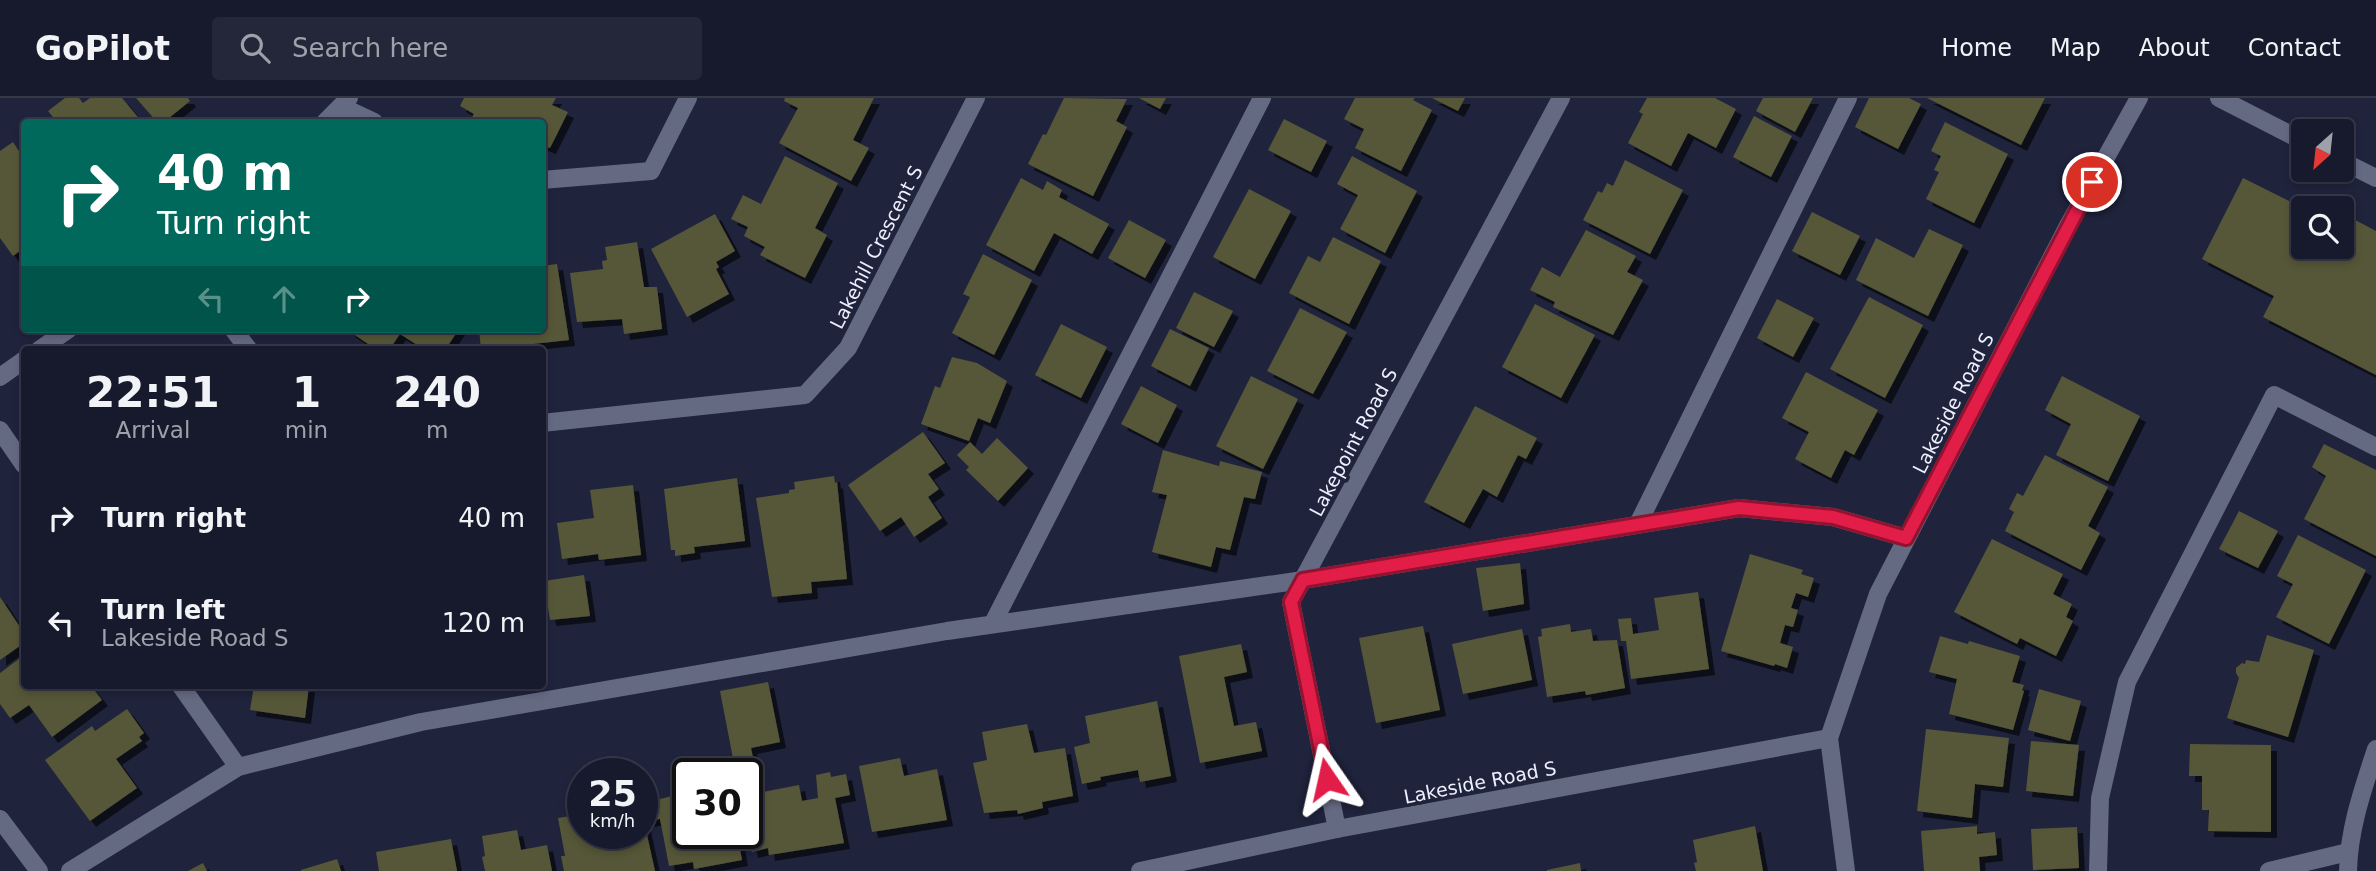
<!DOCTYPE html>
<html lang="en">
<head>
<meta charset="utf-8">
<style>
  :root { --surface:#171a2d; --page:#242739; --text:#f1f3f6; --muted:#9ea1aa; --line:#363849 }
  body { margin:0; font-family:"DejaVu Sans",sans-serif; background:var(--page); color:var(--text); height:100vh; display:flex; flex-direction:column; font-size:26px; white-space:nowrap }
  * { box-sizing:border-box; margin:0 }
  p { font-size:23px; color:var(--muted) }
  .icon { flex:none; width:38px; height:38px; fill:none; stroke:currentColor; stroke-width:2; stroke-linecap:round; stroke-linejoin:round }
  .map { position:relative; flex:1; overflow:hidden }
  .sheet { position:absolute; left:21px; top:248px; width:525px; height:343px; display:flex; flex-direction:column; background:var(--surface); border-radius:7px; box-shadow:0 4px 10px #0003,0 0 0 2px var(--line) }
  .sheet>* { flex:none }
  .hud { position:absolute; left:21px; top:21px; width:525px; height:214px; border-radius:7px; box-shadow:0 4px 10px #0003,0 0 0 2px var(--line); background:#00695c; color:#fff; overflow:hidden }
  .needle { width:46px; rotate:207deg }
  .fabs { position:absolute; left:2291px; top:21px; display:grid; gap:14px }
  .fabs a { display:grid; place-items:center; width:63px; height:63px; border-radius:7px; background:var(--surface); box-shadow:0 4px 10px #0003,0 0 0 2px var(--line); font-size:35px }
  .speed { position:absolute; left:567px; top:660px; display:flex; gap:14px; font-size:35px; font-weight:700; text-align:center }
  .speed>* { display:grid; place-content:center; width:91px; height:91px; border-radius:50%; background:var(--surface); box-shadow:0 4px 10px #0003,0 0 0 2px var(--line); line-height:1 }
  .speed small { font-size:18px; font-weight:400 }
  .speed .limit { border:4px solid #111; border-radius:10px; background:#fff; color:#111 }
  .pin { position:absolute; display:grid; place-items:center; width:60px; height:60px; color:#fff; margin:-30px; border:4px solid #fff; border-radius:50%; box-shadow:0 2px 7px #0007 }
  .me { position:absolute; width:77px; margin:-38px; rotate:349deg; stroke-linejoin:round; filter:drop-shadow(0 0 5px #0008) }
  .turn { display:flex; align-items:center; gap:24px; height:147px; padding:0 21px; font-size:32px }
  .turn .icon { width:91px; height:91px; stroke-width:2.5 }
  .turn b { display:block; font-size:49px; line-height:60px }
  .lanes { display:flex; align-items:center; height:66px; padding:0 21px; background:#0003; justify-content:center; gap:35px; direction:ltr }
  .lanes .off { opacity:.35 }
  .eta { display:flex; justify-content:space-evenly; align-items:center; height:119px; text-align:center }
  .eta b { font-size:42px; font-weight:700; line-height:49px }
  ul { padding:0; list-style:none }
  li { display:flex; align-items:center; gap:21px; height:105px; padding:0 21px }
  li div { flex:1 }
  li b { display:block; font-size:26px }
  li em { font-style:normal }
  header { display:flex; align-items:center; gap:42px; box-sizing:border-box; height:98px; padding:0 35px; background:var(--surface); border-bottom:2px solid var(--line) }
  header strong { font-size:33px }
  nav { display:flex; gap:38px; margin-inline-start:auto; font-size:24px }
  .search { width:490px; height:63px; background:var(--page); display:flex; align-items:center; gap:18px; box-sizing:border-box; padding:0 24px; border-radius:7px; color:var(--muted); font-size:26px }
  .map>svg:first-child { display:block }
  .building { fill:#575637; filter:url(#shadow) }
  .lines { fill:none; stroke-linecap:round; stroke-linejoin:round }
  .minor { stroke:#656a83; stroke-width:18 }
  .route-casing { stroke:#92132f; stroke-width:18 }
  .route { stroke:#e11d48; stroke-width:12 }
  .labels { text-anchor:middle; stroke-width:7; stroke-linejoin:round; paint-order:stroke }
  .street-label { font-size:19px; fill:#eceffd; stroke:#1f233c }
</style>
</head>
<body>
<header>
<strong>GoPilot</strong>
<div class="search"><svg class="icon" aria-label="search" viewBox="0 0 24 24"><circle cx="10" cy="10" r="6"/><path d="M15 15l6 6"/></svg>Search here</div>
<nav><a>Home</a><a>Map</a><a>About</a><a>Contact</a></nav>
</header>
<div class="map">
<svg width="2376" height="773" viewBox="0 0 2376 773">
  <defs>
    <filter id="shadow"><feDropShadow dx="6" dy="6" stdDeviation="0" flood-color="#0009"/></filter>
  </defs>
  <rect width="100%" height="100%" fill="#1f233c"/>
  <!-- building -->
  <g class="building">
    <polygon points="65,0 79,0 83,5 90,0 122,0 142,24 57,24 48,13"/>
    <polygon points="136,0 188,0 190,3 164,24 157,24"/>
    <polygon points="464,0 556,0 552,7 568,14 550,50 542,47 542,24 469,24 474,16 460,8"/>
    <polygon points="785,0 874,0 853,42 869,50 851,83 779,45 798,10 784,3"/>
    <polygon points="1064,0 1127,1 1116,23 1127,29 1093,98 1028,66 1043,36 1046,37"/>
    <polygon points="1139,0 1166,0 1160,11"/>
    <polygon points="1355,0 1415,0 1413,2 1432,12 1401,73 1355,50 1364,31 1344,21"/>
    <polygon points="1432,0 1465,0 1458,13"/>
    <polygon points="1647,0 1715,0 1736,11 1716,50 1688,35 1671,68 1628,45 1643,16 1639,14"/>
    <polygon points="1763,0 1813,0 1795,34 1756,13"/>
    <polygon points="1869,0 1909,0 1921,6 1898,51 1855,29"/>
    <polygon points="1927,0 2045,0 2021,47"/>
    <polygon points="1754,18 1792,38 1771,79 1733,59"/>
    <polygon points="1284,21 1327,43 1311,74 1268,52"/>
    <polygon points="1945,24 2008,56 1974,125 1926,101 1939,74 1934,72 1941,58 1931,53"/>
    <polygon points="13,44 19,53 24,49 24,150 13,158 0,140 0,53"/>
    <polygon points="785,58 838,85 815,130 827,137 805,180 760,157 765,149 744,138 748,129 731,121 743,97 761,106"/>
    <polygon points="1352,58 1417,93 1385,155 1340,131 1358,97 1337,86"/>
    <polygon points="1625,62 1683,92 1650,156 1583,122 1598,93 1602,95 1607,85 1613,88"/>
    <polygon points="1021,80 1043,92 1047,83 1062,92 1059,99 1109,126 1092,156 1054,135 1034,173 986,147"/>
    <polygon points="2243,80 2303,110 2303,149 2342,149 2342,115 2376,133 2376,277 2263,219 2274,198 2202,161"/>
    <polygon points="1249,91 1291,113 1255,181 1213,159"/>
    <polygon points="2319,104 2332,110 2315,110"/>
    <polygon points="1812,114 1860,138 1840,177 1792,153"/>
    <polygon points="715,116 735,153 716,164 719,169 716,171 729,196 687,219 651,151"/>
    <polygon points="1129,122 1166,142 1145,180 1108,160"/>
    <polygon points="1929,131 1963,147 1928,218 1856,182 1876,140 1914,160"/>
    <polygon points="1586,132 1636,158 1627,174 1643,182 1613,237 1553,209 1555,204 1530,192 1542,169 1560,179"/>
    <polygon points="1333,139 1381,163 1349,226 1289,195 1308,158 1320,164"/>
    <polygon points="637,144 644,189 657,189 662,231 624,236 622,221 577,224 570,175 603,171 602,163 607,162 605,149"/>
    <polygon points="983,156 1032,182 994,257 952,235 970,199 963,196"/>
    <polygon points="557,166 569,242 514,248 514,252 481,252 479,231 542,231 542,168"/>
    <polygon points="1194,194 1233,213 1214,249 1176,230"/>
    <polygon points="1869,199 1923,227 1885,300 1830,271"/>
    <polygon points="1777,201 1814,220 1793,259 1757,240"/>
    <polygon points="1535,206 1595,237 1561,300 1502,269"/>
    <polygon points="1300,210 1347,234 1313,296 1267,273"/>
    <polygon points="1061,226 1107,249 1081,300 1035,277"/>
    <polygon points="351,231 459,231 445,252 425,252 400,236 389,252 377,252 349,233"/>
    <polygon points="1170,231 1209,250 1190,288 1151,268"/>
    <polygon points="952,259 977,265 1007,283 990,325 978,320 969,343 921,326 935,288 940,290"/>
    <polygon points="1806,274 1878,312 1854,357 1845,352 1831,380 1795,361 1809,334 1782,320"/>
    <polygon points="1251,278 1298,301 1263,371 1216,348"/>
    <polygon points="2062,278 2140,318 2108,383 2056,357 2071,326 2045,312"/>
    <polygon points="1141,288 1177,307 1158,345 1121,326"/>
    <polygon points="1475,308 1537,340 1526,361 1518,357 1497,399 1483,391 1464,425 1424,404"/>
    <polygon points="923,334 945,365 928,376 939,391 928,399 942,420 914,439 901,419 880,433 848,387"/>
    <polygon points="997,340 1028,370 998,403 966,372 969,369 957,357 970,344 982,356"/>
    <polygon points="2324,346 2376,372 2376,458 2304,421 2326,378 2312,369"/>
    <polygon points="1163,352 1219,368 1220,363 1262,374 1255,401 1244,399 1230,452 1216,449 1211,469 1152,454 1167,397 1152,394"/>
    <polygon points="2045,357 2108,389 2088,428 2100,435 2081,472 2005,433 2014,414 2009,411 2017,395 2023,398"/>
    <polygon points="834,378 835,385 837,384 847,481 811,484 812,495 772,499 756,400 789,395 789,392 795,391 794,384"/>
    <polygon points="737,380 745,443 694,449 695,455 675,458 675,452 671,452 664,391"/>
    <polygon points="633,387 641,457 599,462 598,456 562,461 557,425 594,420 590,392"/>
    <polygon points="2239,413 2278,433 2258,470 2219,451"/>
    <polygon points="2298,437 2366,472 2329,546 2276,519 2293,486 2277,478"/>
    <polygon points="1992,441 2063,476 2053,496 2072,506 2066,519 2073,523 2056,558 2020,540 2017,546 1954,514"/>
    <polygon points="1750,456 1803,472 1801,476 1814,480 1808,499 1796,495 1791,510 1798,512 1793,529 1785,527 1780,545 1793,549 1787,570 1775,566 1774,568 1721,553"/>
    <polygon points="1520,465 1524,506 1483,513 1476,470"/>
    <polygon points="584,477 590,518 550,522 544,483"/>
    <polygon points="1698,494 1709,571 1631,581 1626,543 1621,543 1618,521 1631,520 1633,536 1659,532 1654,500"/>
    <polygon points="0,499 24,535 24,545 0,562"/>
    <polygon points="1570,526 1571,534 1591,531 1593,543 1617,542 1625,590 1586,597 1585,593 1547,599 1538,539 1542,538 1541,531"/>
    <polygon points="1423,528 1440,612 1376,625 1359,540"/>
    <polygon points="1522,531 1532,582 1463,596 1452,546"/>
    <polygon points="2267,537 2314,552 2288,639 2227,620 2239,580 2236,575 2236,570 2242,565 2245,566 2246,562 2259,564"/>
    <polygon points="1940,538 1968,546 1969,543 2020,558 2012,584 2024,587 2022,592 2024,593 2013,632 1949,616 1957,581 1929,574"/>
    <polygon points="1241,546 1247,574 1224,579 1234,628 1256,624 1262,653 1200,665 1179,558"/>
    <polygon points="24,557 24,588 91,588 102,602 52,639 29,607 10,620 0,606 0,575"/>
    <polygon points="768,584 780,644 751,650 756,674 736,676 720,593"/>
    <polygon points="254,588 309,588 305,620 250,612"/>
    <polygon points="2039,591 2081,603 2070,643 2028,632"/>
    <polygon points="1157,603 1171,678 1140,684 1138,672 1100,679 1101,682 1082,686 1074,649 1090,645 1085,618"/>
    <polygon points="127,611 144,635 139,639 142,643 116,661 137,690 90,723 45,662 92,628 95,633"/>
    <polygon points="1027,626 1034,655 1065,650 1073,698 1042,704 1043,710 1018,716 1017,712 984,715 973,665 987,662 982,634"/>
    <polygon points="1926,631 2009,640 2003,689 1975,686 1972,720 1917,713"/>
    <polygon points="2031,643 2079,647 2073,698 2026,693"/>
    <polygon points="2190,646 2271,647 2271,734 2208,733 2209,712 2202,712 2202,678 2189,678"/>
    <polygon points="900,660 904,678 937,671 947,722 872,734 859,668"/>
    <polygon points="830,674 831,679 846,676 850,697 835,700 844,745 769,757 768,750 752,754 747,729 747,697 799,687 802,703 818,700 816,677"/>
    <polygon points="688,694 688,735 737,735 742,762 694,771 693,764 669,768 660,721 647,723 644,708 657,706 656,702"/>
    <polygon points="583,716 583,735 642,735 643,719 655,773 564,773 561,758 565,758 558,720"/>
    <polygon points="1755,728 1763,773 1696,773 1694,765 1697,764 1693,742"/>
    <polygon points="1977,728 1977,736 1995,734 1997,757 1979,759 1980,773 1924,773 1921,733"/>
    <polygon points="2077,729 2079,770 2033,772 2031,731"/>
    <polygon points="517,732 521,752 547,747 552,773 485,773 482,759 485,758 482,738"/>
    <polygon points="451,741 457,773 379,773 376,754"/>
    <polygon points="337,761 341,773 301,773 301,772"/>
    <polygon points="203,765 207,773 188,773"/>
    <polygon points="1580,765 1581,773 1547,773 1547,772"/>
  </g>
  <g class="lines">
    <!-- minor -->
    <g class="minor">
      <polyline points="2219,0 2303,43"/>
      <polyline points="342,9 374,24"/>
      <polyline points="325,24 349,0"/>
      <polyline points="2342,63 2376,80"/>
      <polyline points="542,82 651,73 688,0"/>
      <polyline points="233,231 249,252"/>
      <polyline points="39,252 69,231"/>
      <polyline points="0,279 24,262"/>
      <polyline points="542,325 805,297 848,250 976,0"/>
      <polyline points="0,332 24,367"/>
      <polyline points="1638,426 1848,0"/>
      <polyline points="993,525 1262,0"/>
      <polyline points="181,588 238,669"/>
      <polyline points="0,721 39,773"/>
      <polyline points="1337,731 1291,504 1561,0"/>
      <polyline points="70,773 238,669 421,624 947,533 1303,482 1739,410 1833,419 1906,440"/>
      <polyline points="1140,773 1337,731 1829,640"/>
      <polyline points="1846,773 1829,640 1878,496 2069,126 2139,0"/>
      <polyline points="2098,773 2100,700 2127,584 2274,297 2376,349"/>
      <polyline points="2269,773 2348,754"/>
      <path d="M2348,773C2349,730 2363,691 2376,651"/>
    </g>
  </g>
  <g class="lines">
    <defs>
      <polyline id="route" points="1327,681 1291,504 1303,482 1739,410 1833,419 1906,440 2092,84"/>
    </defs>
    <!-- route casing -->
    <use href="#route" class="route-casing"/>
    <!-- route -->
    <use href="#route" class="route"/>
  </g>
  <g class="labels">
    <!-- street labels -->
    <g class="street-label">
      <text transform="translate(876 149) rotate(-63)" y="7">Lakehill Crescent S</text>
      <text transform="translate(1953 305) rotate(-63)" y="7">Lakeside Road S</text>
      <text transform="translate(1353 344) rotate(-62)" y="7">Lakepoint Road S</text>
      <text transform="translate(1480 684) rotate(-11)" y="7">Lakeside Road S</text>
    </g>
  </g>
</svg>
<div class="fabs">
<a><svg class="needle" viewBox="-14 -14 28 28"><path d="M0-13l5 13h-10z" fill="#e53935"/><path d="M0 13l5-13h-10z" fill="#9ea1aa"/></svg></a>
<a><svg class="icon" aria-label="search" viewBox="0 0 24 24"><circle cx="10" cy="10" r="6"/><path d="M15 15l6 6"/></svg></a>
</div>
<div class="speed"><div>25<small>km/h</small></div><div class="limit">30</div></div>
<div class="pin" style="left:2092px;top:84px;background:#d93025"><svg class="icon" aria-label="arrive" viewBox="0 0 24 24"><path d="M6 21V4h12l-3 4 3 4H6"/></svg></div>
<svg class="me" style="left:1327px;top:681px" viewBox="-20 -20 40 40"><path d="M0-17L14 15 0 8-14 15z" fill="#e11d48" stroke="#fff" stroke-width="4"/></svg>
<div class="hud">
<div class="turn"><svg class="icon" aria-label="right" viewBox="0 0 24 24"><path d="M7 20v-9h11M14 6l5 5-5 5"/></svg><div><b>40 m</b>Turn right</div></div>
<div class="lanes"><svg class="icon off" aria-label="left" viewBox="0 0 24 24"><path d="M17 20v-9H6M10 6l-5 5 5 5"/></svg><svg class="icon off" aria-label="ahead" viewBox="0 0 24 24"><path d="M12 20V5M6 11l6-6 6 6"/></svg><svg class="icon" aria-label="right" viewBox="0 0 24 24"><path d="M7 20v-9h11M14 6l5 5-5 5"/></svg></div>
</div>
<section class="sheet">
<div class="eta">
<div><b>22:51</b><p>Arrival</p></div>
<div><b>1</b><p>min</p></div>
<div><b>240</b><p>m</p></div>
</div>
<ul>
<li><svg class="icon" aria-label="right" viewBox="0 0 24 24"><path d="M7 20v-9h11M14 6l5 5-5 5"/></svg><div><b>Turn right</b></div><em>40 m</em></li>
<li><svg class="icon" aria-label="left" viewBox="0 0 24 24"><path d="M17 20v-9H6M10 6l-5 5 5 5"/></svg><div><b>Turn left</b><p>Lakeside Road S</p></div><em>120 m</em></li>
</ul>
</section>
</div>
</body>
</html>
